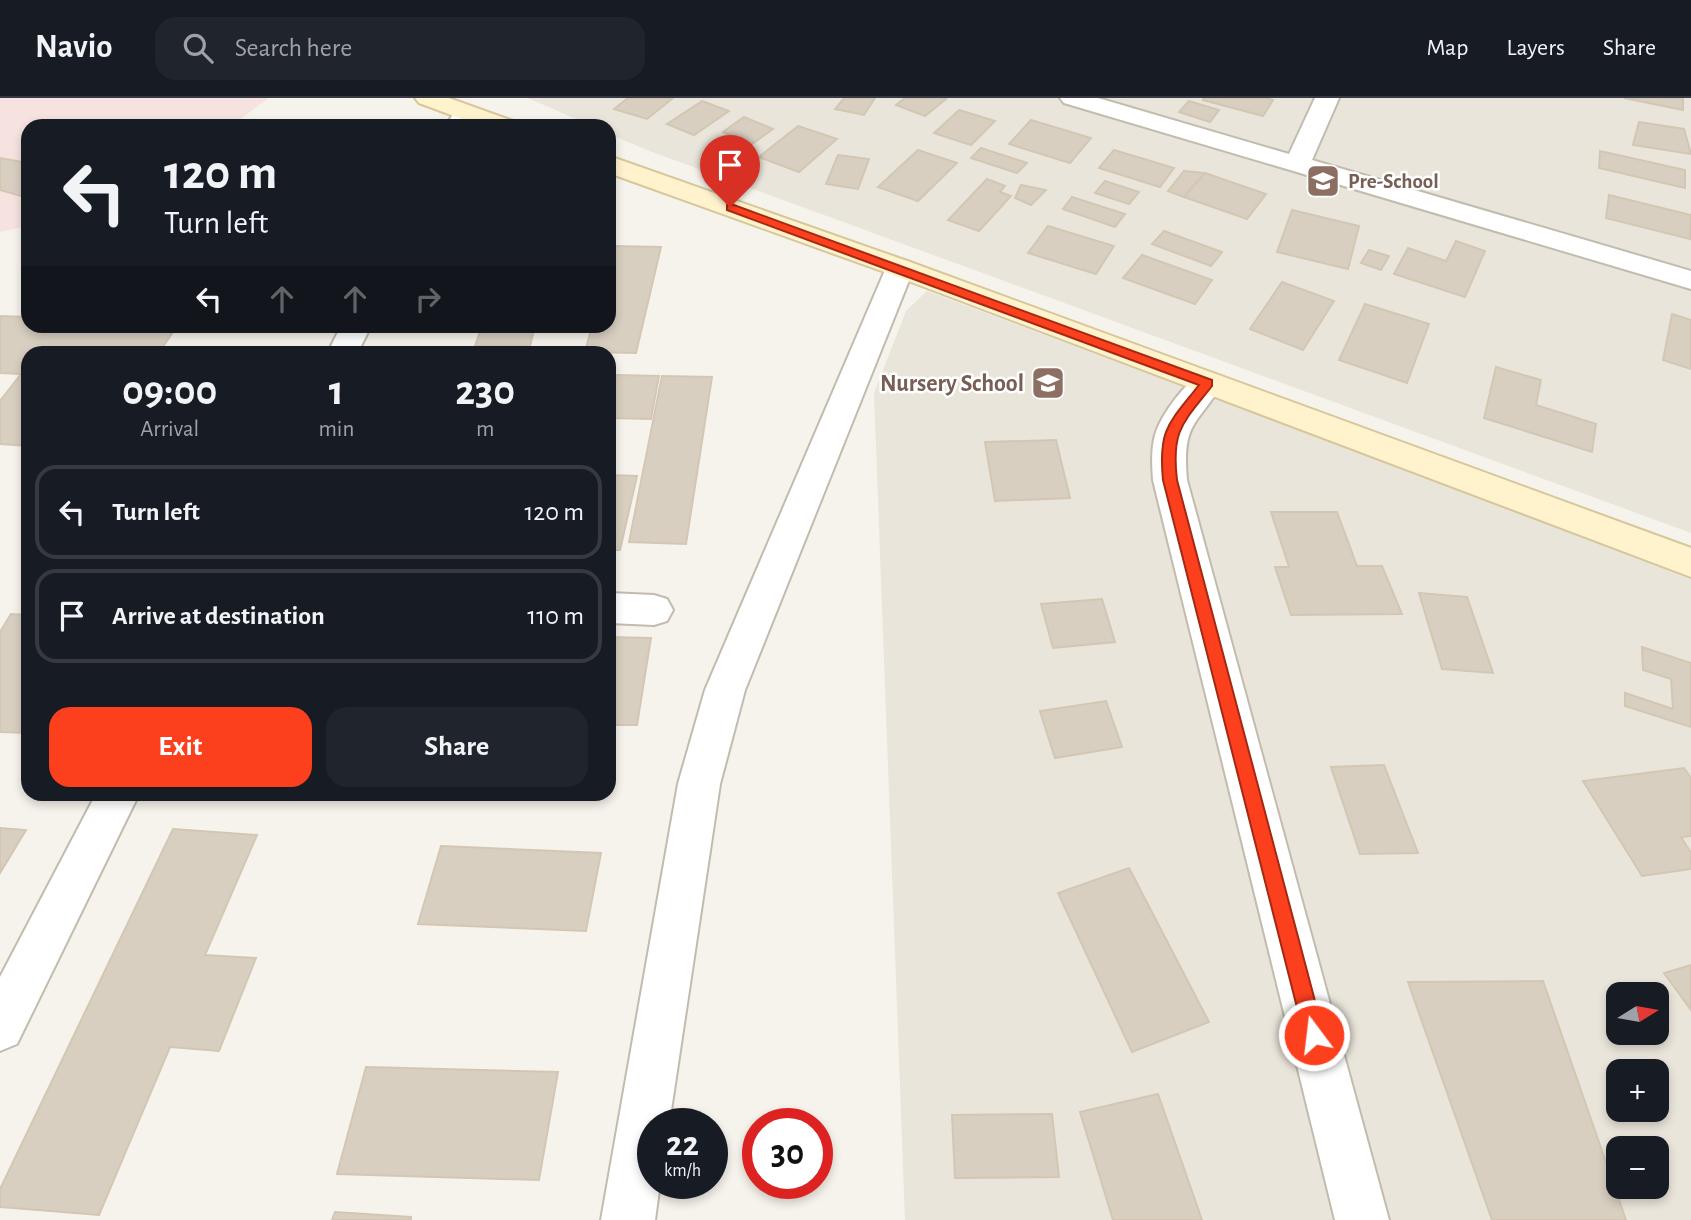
<!DOCTYPE html>
<html lang="en">
<head>
<meta charset="utf-8">
<style>
  :root { --surface:#171b24; --page:#20242c; --text:#f1f3f6; --muted:#9ea1a6; --line:#363941; --accent:#fc3f1d }
  body { margin:0; font-family:"Alegreya Sans",sans-serif; background:var(--page); color:var(--text); height:100vh; display:flex; flex-direction:column; font-size:26px; white-space:nowrap }
  * { box-sizing:border-box; margin:0 }
  p { font-size:23px; color:var(--muted) }
  .icon { flex:none; width:38px; height:38px; fill:none; stroke:currentColor; stroke-width:2; stroke-linecap:round; stroke-linejoin:round }
  .map { position:relative; flex:1; overflow:hidden }
  .sheet { position:absolute; left:21px; top:248px; width:595px; height:455px; display:flex; flex-direction:column; background:var(--surface); border-radius:21px; box-shadow:0 4px 10px #0003 }
  .sheet>* { flex:none }
  .top-card { position:absolute; left:21px; top:21px; width:595px; height:214px; border-radius:21px; box-shadow:0 4px 10px #0003; background:#171b24; color:var(--text); overflow:hidden }
  .needle { width:46px; rotate:79deg }
  .buttons { position:absolute; left:1606px; top:884px; display:grid; gap:14px }
  .buttons a { display:grid; place-items:center; width:63px; height:63px; border-radius:14px; background:var(--surface); box-shadow:0 4px 10px #0003; font-size:35px }
  .speed { position:absolute; left:637px; top:1010px; display:flex; gap:14px; font-size:35px; font-weight:700; text-align:center }
  .speed>* { display:grid; place-content:center; width:91px; height:91px; border-radius:50%; background:var(--surface); box-shadow:0 4px 10px #0003; line-height:1 }
  .speed small { font-size:18px; font-weight:400 }
  .speed .limit { border:10px solid #d22; background:#fff; color:#111 }
  .pin { position:absolute; display:grid; place-items:center; width:60px; height:60px; color:#fff; margin:-72px -30px; border-radius:50% 50% 50% 0; rotate:-45deg; box-shadow:0 0 7px #0007 }
  .pin .icon { rotate:45deg }
  .me { position:absolute; width:77px; margin:-38px; rotate:345deg; stroke-linejoin:round; filter:drop-shadow(0 0 5px #0008) }
  .turn { display:flex; align-items:center; gap:24px; height:147px; padding:0 28px; font-size:32px }
  .turn .icon { width:91px; height:91px; stroke-width:2.5 }
  .turn b { display:block; font-size:49px; line-height:60px }
  .lanes { display:flex; align-items:center; height:66px; padding:0 28px; background:#0003; justify-content:center; gap:35px; direction:ltr }
  .lanes .off { opacity:.35 }
  .eta { display:flex; justify-content:space-evenly; align-items:center; height:119px; text-align:center }
  .eta b { font-size:42px; font-weight:700; line-height:49px }
  .primary-button { display:flex; gap:14px; margin-top:auto; padding:14px 28px }
  .primary-button a { flex:1; height:80px; border-radius:21px; background:var(--accent); color:#fff; font-size:28px; font-weight:700; line-height:80px; text-align:center }
  .primary-button a+a { background:var(--page); color:var(--text) }
  ul { padding:0; list-style:none }
  li { display:flex; align-items:center; gap:21px; height:94px; margin:0 14px 10px; padding:0 14px; border:4px solid var(--line); border-radius:21px }
  li div { flex:1 }
  li b { display:block; font-size:26px }
  li em { font-style:normal }
  header { display:flex; align-items:center; gap:42px; box-sizing:border-box; height:98px; padding:0 35px; background:var(--surface); border-bottom:2px solid var(--line) }
  header strong { font-size:33px }
  nav { display:flex; gap:38px; margin-inline-start:auto; font-size:24px }
  .search { width:490px; height:63px; background:var(--page); display:flex; align-items:center; gap:18px; box-sizing:border-box; padding:0 24px; border-radius:21px; color:var(--muted); font-size:26px }
  .map>svg:first-child { display:block }
  .residential { fill:#eae5da; fill-rule:evenodd }
  .medical { fill:#f6e3e0 }
  .building { fill:#d8cfc1; stroke:#d3c7b4; stroke-width:2 }
  .lines { fill:none; stroke-linecap:round; stroke-linejoin:round }
  .street-casing { stroke:#c2bbae; stroke-width:4 }
  .secondary-casing { stroke:#d6c79b; stroke-width:4 }
  .street { fill:#fff; fill-rule:evenodd }
  .secondary { fill:#fff3cd; fill-rule:evenodd }
  .route { fill:#fc3f1d; stroke:#a42913; stroke-width:2 }
  .labels { text-anchor:middle; stroke-width:5; stroke-linejoin:round; paint-order:stroke }
  .far-education-label { font-size:21px; font-weight:bold; fill:#785e54; stroke:#fff; text-anchor:start }
  .education-label { font-size:24px; font-weight:bold; fill:#785e54; stroke:#fff; text-anchor:end }
</style>
</head>
<body>
<header>
<strong>Navio</strong>
<div class="search"><svg class="icon" aria-label="search" viewBox="0 0 24 24"><circle cx="10" cy="10" r="6"/><path d="M15 15l6 6"/></svg>Search here</div>
<nav><a>Map</a><a>Layers</a><a>Share</a></nav>
</header>
<div class="map">
<svg width="1691" height="1122" viewBox="0 0 1691 1122">
  <rect width="100%" height="100%" fill="#f6f3ec"/>
  <!-- residential -->
  <g class="residential">
    <polygon points="528,0 1691,0 1691,435 647,52 609,36 609,28 592,28"/>
    <path d="M927,193L1691,479V1122H905L874,295L906,213ZM1619,896H1657V934H1619ZM1619,973H1657V1012H1619ZM1619,1050H1657V1088H1619Z"/>
  </g>
  <!-- medical -->
  <polygon class="medical" points="0,0 269,0 231,28 28,28 28,128 0,134"/>
  <!-- building -->
  <g class="building">
    <polygon points="628,0 673,0 647,21 614,11"/>
    <polygon points="844,0 875,0 864,17 835,11"/>
    <polygon points="905,0 944,0 946,1 925,18 896,7"/>
    <polygon points="1204,0 1266,0 1273,2 1263,18 1203,2"/>
    <polygon points="1624,0 1683,0 1683,12"/>
    <polygon points="702,3 729,13 694,37 667,26"/>
    <polygon points="1189,3 1219,12 1210,24 1179,14"/>
    <polygon points="959,12 995,23 971,47 934,35"/>
    <polygon points="744,19 773,31 752,46 723,34"/>
    <polygon points="1031,22 1091,40 1070,65 1009,46"/>
    <polygon points="1639,24 1684,31 1691,56 1633,47"/>
    <polygon points="798,28 837,41 799,74 759,59"/>
    <polygon points="981,50 1027,65 1017,75 971,60"/>
    <polygon points="918,52 957,65 918,103 878,89"/>
    <polygon points="1114,52 1174,70 1160,89 1099,70"/>
    <polygon points="1600,53 1685,72 1685,90 1599,70"/>
    <polygon points="838,57 869,61 858,91 826,86"/>
    <polygon points="0,60 28,65 28,100 0,92"/>
    <polygon points="1184,73 1205,75 1184,99 1168,93"/>
    <polygon points="1205,75 1266,96 1247,121 1184,99"/>
    <polygon points="987,81 1005,88 1000,94 1011,98 979,133 948,122"/>
    <polygon points="1105,83 1139,94 1129,106 1095,95"/>
    <polygon points="1021,87 1046,92 1031,107 1015,100"/>
    <polygon points="1609,97 1691,117 1690,141 1606,120"/>
    <polygon points="1072,99 1125,116 1115,129 1063,111"/>
    <polygon points="1292,112 1359,128 1348,171 1277,154"/>
    <polygon points="1048,128 1114,148 1096,176 1028,155"/>
    <polygon points="1164,133 1222,154 1211,168 1152,146"/>
    <polygon points="1456,143 1485,153 1465,199 1394,176 1408,150 1446,163"/>
    <polygon points="614,148 661,149 636,255 585,254 592,228 609,228 609,166"/>
    <polygon points="1369,152 1389,158 1381,172 1361,165"/>
    <polygon points="1142,157 1212,182 1195,206 1123,180"/>
    <polygon points="1282,184 1334,203 1303,252 1250,231"/>
    <polygon points="1365,206 1429,226 1407,285 1339,262"/>
    <polygon points="1672,216 1691,222 1691,271 1663,262"/>
    <polygon points="0,218 28,219 28,228 177,228 158,256 28,256 28,348 0,346 0,303 21,276 0,275"/>
    <polygon points="482,228 535,228 530,248 475,248"/>
    <polygon points="1496,269 1541,282 1536,307 1596,326 1592,354 1484,320"/>
    <polygon points="616,277 659,278 651,321 609,320 609,306"/>
    <polygon points="662,278 712,279 686,446 629,444"/>
    <polygon points="1056,342 1070,400 995,403 985,344"/>
    <polygon points="609,377 637,378 620,452 609,452"/>
    <polygon points="1271,414 1337,414 1357,468 1382,468 1402,516 1291,517 1275,469 1289,469"/>
    <polygon points="1419,495 1467,499 1493,575 1442,571"/>
    <polygon points="1102,501 1115,544 1053,550 1041,506"/>
    <polygon points="11,516 28,517 28,635 0,634 0,534"/>
    <polygon points="609,539 651,540 637,627 609,627"/>
    <polygon points="1642,549 1691,565 1691,629 1625,608 1625,595 1673,611 1671,581 1643,572"/>
    <polygon points="1106,603 1122,649 1055,660 1040,613"/>
    <polygon points="1384,667 1418,755 1360,756 1331,669"/>
    <polygon points="1684,670 1691,680 1691,738 1681,739 1691,755 1691,771 1642,778 1583,683"/>
    <polygon points="0,730 26,732 0,775"/>
    <polygon points="173,731 257,737 205,857 256,860 219,953 170,949 99,1117 0,1109 0,1091"/>
    <polygon points="441,748 601,755 586,833 418,826"/>
    <polygon points="1129,770 1209,924 1132,954 1058,795"/>
    <polygon points="1691,867 1691,912 1664,875"/>
    <polygon points="1543,883 1626,1122 1492,1122 1408,884"/>
    <polygon points="366,969 558,974 539,1082 337,1076"/>
    <polygon points="1158,996 1202,1122 1113,1122 1080,1014"/>
    <polygon points="1052,1016 1059,1079 955,1080 952,1017"/>
    <polygon points="335,1114 411,1119 411,1122 332,1122"/>
  </g>
  <g class="lines">
    <defs>
      <g id="street">
        <polygon points="1060,0 1098,0 1289,56 1315,0 1339,0 1312,62 1691,173 1691,191 1064,5"/>
        <polygon points="465,7 473,9 477,14 470,28 446,28 457,9"/>
        <polygon points="900,161 910,164 914,170 745,592 720,686 669,1026 653,1026 653,1085 660,1085 655,1122 601,1122 678,686 705,592 886,170 890,164"/>
        <polygon points="341,228 371,228 357,256 327,256"/>
        <path d="M1207,274L1218,278L1223,285C1196,329 1182,324 1187,382L1389,1122H1335L1153,382C1152,367 1151,352 1155,337C1161,317 1187,280 1207,274Z"/>
        <polygon points="609,495 654,497 667,501 673,512 667,523 654,527 609,525"/>
        <polygon points="96,696 139,696 17,946 0,953 0,879"/>
      </g>
      <g id="secondary">
        <polygon points="415,0 449,0 513,23 516,28 481,28 419,5"/>
        <polygon points="609,58 910,164 1691,450 1691,479 890,176 609,75"/>
      </g>
    </defs>
    <!-- street casing -->
    <use href="#street" class="street-casing"/>
    <!-- secondary casing -->
    <use href="#secondary" class="secondary-casing"/>
    <!-- street -->
    <use href="#street" class="street"/>
    <!-- secondary -->
    <use href="#secondary" class="secondary"/>
  </g>
  <!-- route -->
  <path class="route" d="M727,107H734L1212,282V288C1183,325 1171,332 1177,382L1324,937L1321,944L1314,947L1307,944L1304,937L1163,382C1158,331 1169,325 1199,287L727,112Z"/>
  <!-- icons -->
  <defs>
    <symbol id="school-square" viewBox="-11 -11 22 22"><rect x="-9" y="-9" width="18" height="18" rx="4" fill="#8d6e63" stroke="#fff"/><path d="M0-5L7-2L0 1L-7-2ZM-4 1L0 2.5L4 1V4Q0 6-4 4Z" fill="#fff"/></symbol>
  </defs>
  <g fill-rule="evenodd">
    <use href="#school-square" x="1304" y="64" width="38" height="38"/>
    <use href="#school-square" x="1029" y="266" width="38" height="38"/>
  </g>
  <g class="labels">
    <!-- far-education labels -->
    <g class="far-education-label">
      <text x="1348" y="90">Pre-School</text>
    </g>
    <!-- education labels -->
    <g class="education-label">
      <text x="1024" y="293">Nursery School</text>
    </g>
  </g>
</svg>
<div class="buttons">
<a><svg class="needle" viewBox="-14 -14 28 28"><path d="M0-13l5 13h-10z" fill="#e53935"/><path d="M0 13l5-13h-10z" fill="#9ea1a6"/></svg></a>
<a>+</a>
<a>−</a>
</div>
<div class="speed"><div>22<small>km/h</small></div><div class="limit">30</div></div>
<div class="pin" style="left:730px;top:109px;background:#d93025"><svg class="icon" aria-label="arrive" viewBox="0 0 24 24"><path d="M6 21V4h12l-3 4 3 4H6"/></svg></div>
<svg class="me" style="left:1314px;top:937px" viewBox="-20 -20 40 40"><circle r="17" fill="#fc3f1d" stroke="#fff" stroke-width="3"/><path d="M0-11L8 9 0 5-8 9z" fill="#fff"/></svg>
<div class="top-card">
<div class="turn"><svg class="icon" aria-label="left" viewBox="0 0 24 24"><path d="M17 20v-9H6M10 6l-5 5 5 5"/></svg><div><b>120 m</b>Turn left</div></div>
<div class="lanes"><svg class="icon" aria-label="left" viewBox="0 0 24 24"><path d="M17 20v-9H6M10 6l-5 5 5 5"/></svg><svg class="icon off" aria-label="ahead" viewBox="0 0 24 24"><path d="M12 20V5M6 11l6-6 6 6"/></svg><svg class="icon off" aria-label="ahead" viewBox="0 0 24 24"><path d="M12 20V5M6 11l6-6 6 6"/></svg><svg class="icon off" aria-label="right" viewBox="0 0 24 24"><path d="M7 20v-9h11M14 6l5 5-5 5"/></svg></div>
</div>
<section class="sheet">
<div class="eta">
<div><b>09:00</b><p>Arrival</p></div>
<div><b>1</b><p>min</p></div>
<div><b>230</b><p>m</p></div>
</div>
<ul>
<li><svg class="icon" aria-label="left" viewBox="0 0 24 24"><path d="M17 20v-9H6M10 6l-5 5 5 5"/></svg><div><b>Turn left</b></div><em>120 m</em></li>
<li><svg class="icon" aria-label="arrive" viewBox="0 0 24 24"><path d="M6 21V4h12l-3 4 3 4H6"/></svg><div><b>Arrive at destination</b></div><em>110 m</em></li>
</ul>
<div class="primary-button"><a>Exit</a><a>Share</a></div>
</section>
</div>
</body>
</html>
